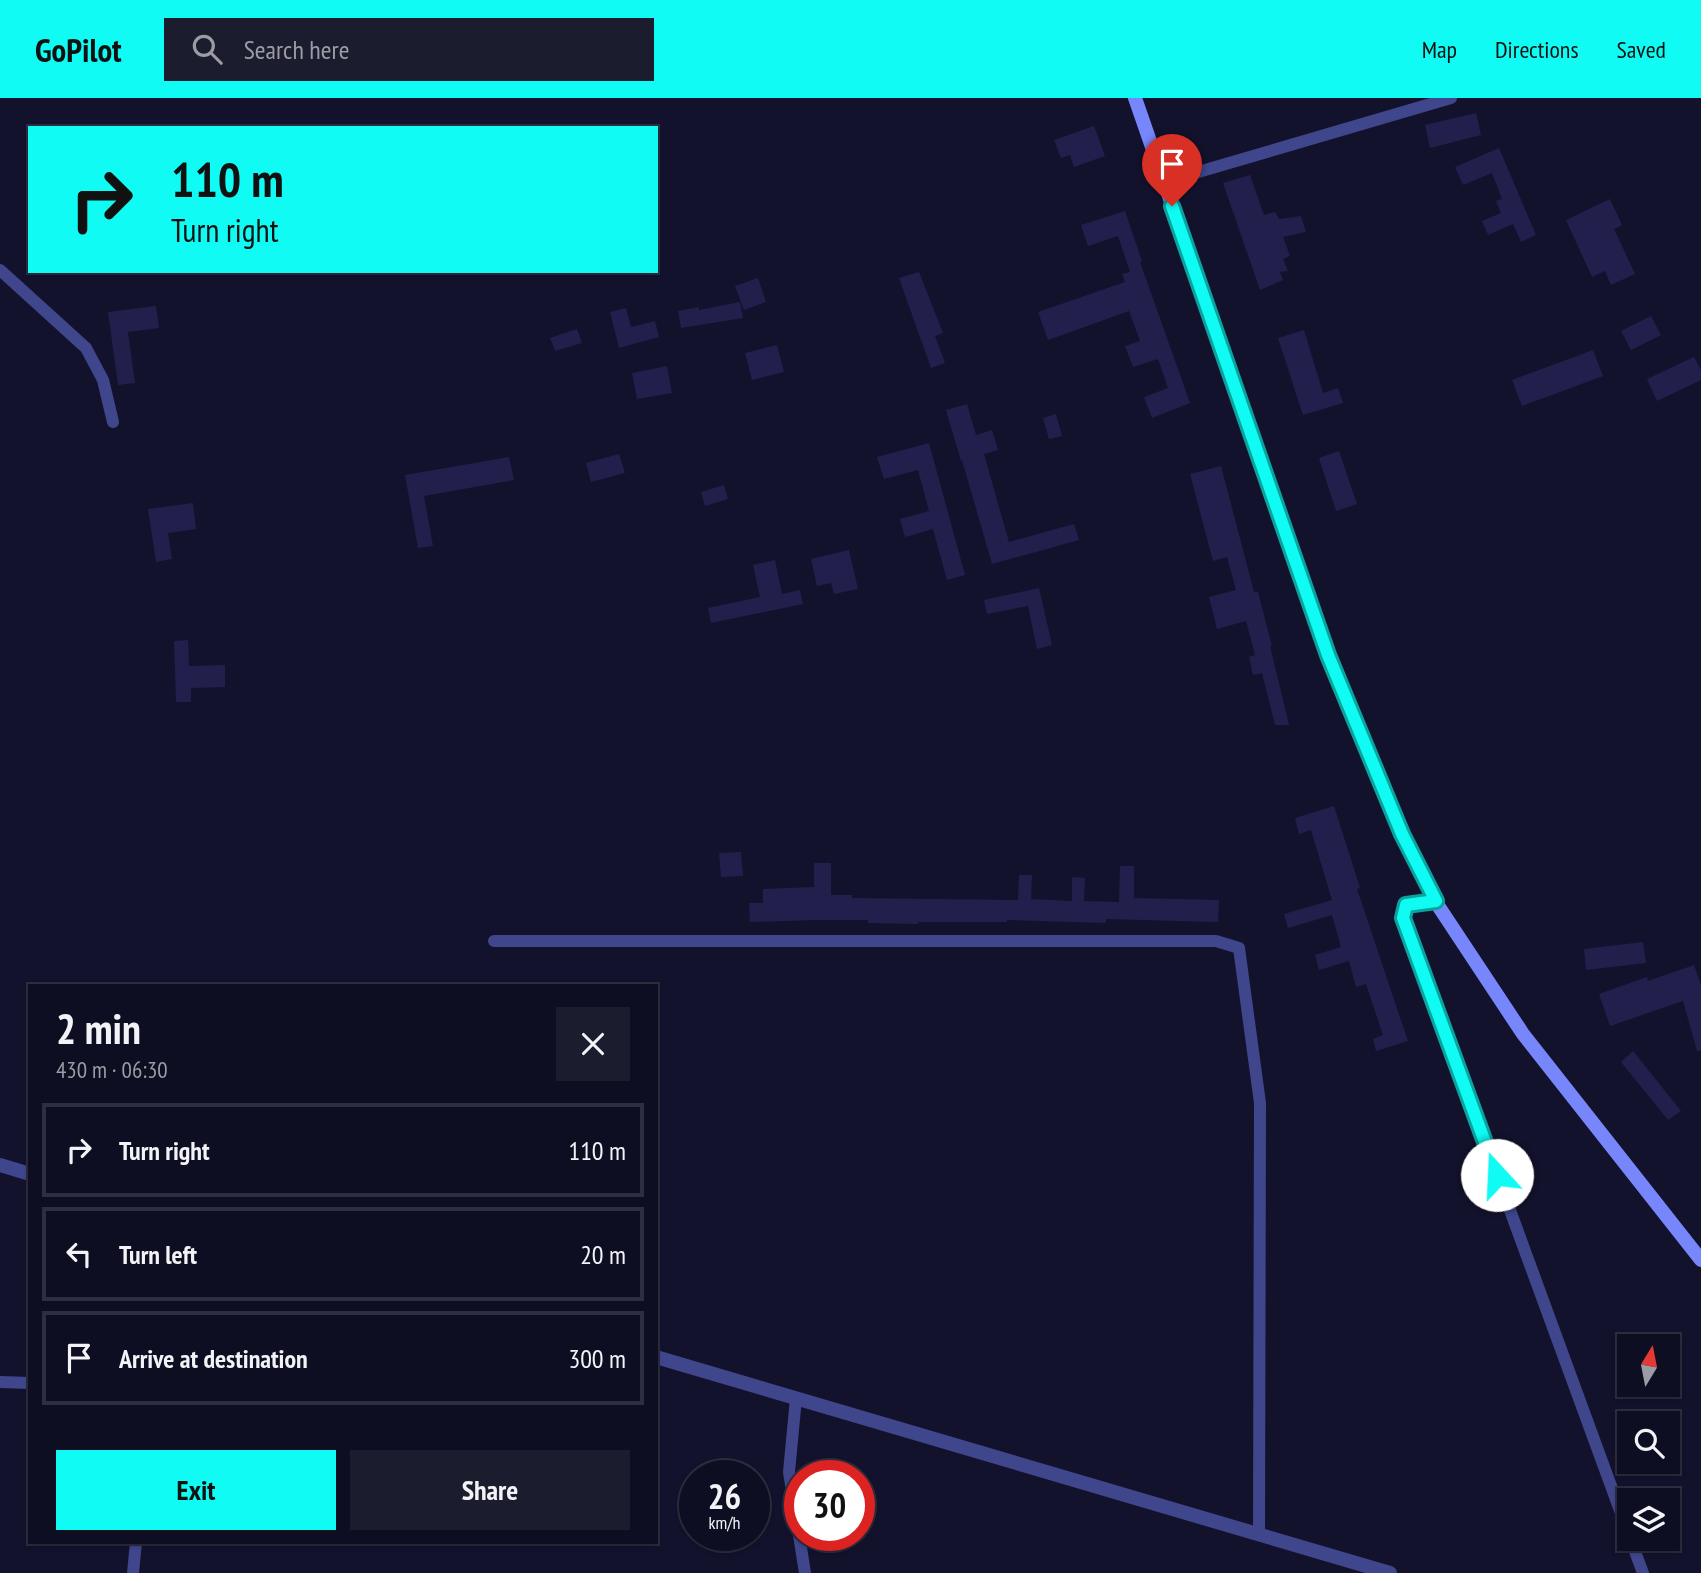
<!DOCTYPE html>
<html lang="en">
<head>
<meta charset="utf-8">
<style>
  :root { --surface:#0e0e22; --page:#1c1c2f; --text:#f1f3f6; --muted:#9b9ca5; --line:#2e2e40; --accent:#0ffbf3 }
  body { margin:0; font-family:"PT Sans Narrow",sans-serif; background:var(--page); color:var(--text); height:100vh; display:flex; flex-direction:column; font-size:26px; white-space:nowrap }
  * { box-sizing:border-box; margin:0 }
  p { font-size:23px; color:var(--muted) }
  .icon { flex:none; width:38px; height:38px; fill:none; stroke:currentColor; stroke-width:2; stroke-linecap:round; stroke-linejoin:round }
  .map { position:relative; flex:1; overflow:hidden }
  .details { position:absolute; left:28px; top:886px; width:630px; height:560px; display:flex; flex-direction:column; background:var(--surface); border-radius:0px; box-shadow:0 2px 5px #0004,0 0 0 2px var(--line) }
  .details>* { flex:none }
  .top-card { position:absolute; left:28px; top:28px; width:630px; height:147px; border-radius:0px; box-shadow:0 2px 5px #0004,0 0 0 2px var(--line); background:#0ffbf3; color:#111; overflow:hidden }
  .needle { width:46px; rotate:10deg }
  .controls { position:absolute; left:1617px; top:1236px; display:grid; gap:14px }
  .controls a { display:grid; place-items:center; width:63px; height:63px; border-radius:0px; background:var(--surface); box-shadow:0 2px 5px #0004,0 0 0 2px var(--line); font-size:35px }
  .speed { position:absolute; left:679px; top:1362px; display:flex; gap:14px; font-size:35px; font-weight:700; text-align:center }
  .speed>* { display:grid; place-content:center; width:91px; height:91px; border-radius:50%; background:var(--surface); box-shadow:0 2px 5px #0004,0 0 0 2px var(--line); line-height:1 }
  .speed small { font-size:18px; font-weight:400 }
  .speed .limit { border:10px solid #d22; background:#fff; color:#111 }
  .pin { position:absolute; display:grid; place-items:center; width:60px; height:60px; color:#fff; margin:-72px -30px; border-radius:50% 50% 50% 0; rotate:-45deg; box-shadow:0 0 7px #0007 }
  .pin .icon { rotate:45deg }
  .me { position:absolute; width:77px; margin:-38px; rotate:340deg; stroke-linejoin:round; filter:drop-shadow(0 0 5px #0008) }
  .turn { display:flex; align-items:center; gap:24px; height:147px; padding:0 28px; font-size:32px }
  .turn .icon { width:91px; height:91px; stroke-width:2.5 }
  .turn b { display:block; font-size:49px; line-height:60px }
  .round { display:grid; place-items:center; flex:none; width:74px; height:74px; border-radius:0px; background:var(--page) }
  .overview { display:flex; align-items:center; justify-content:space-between; height:119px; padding:0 28px }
  h1 { font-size:42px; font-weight:700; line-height:52px }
  .primary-button { display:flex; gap:14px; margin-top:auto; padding:14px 28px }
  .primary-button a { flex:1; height:80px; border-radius:0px; background:var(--accent); color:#111; font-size:28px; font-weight:700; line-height:80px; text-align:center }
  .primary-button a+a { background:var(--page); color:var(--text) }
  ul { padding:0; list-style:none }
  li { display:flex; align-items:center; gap:21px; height:94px; margin:0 14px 10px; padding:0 14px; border:4px solid var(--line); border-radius:0px }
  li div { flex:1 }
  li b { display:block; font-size:26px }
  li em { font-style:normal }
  header { display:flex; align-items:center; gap:42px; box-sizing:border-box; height:98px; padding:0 35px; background:var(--accent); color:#111 }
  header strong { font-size:33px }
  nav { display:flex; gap:38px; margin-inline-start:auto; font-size:24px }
  .search { width:490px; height:63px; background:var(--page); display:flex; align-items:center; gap:18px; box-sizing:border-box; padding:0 24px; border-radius:0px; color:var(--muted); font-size:26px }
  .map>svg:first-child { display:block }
  .building { fill:#221f4d }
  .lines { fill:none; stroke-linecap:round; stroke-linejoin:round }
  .minor { stroke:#3f468b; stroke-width:12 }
  .tertiary { stroke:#3f468b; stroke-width:14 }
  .secondary { stroke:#7886fc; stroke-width:14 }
  .route-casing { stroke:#0aa39e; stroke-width:18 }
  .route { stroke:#0ffbf3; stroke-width:12 }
</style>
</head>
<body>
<header>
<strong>GoPilot</strong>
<div class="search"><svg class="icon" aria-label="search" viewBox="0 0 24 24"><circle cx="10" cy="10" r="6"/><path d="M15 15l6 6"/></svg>Search here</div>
<nav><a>Map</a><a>Directions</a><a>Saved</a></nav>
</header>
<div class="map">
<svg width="1701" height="1475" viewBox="0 0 1701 1475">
  <rect width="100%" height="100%" fill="#13122d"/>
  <!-- building -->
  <g class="building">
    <polygon points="1476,15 1481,37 1430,50 1425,27"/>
    <polygon points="1094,28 1105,58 1074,69 1070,57 1061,60 1054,42"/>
    <polygon points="1499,50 1536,137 1521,144 1513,126 1488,137 1482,123 1501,115 1496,103 1502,101 1492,75 1463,87 1455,69"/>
    <polygon points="1250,77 1264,117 1275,114 1279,121 1301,118 1306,134 1283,139 1290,158 1283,161 1288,173 1280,174 1283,182 1260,192 1223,85"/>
    <polygon points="1610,101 1622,127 1614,131 1635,176 1611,187 1605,173 1592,179 1566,122"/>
    <polygon points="1125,113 1142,163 1140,164 1190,305 1152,320 1144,299 1168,290 1158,261 1133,269 1125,248 1140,243 1129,213 1048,242 1038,214 1125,184 1122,176 1130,174 1118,138 1088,148 1081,127"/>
    <polygon points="919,174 943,235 935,238 945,265 931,270 899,180"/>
    <polygon points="758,180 766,204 744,212 735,188"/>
    <polygon points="740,204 743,220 681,230 678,213 699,209 699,212"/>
    <polygon points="156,208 159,230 128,234 135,285 118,287 108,214"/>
    <polygon points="626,210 631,229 655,223 659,239 619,250 610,214"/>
    <polygon points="1651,218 1661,237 1631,252 1621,233"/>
    <polygon points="577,231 582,245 555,253 550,240"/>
    <polygon points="1304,232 1323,295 1338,290 1343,305 1303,317 1278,240"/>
    <polygon points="777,247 784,274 752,282 745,255"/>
    <polygon points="1593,252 1603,278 1522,308 1512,282"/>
    <polygon points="1694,259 1701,272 1701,282 1657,303 1647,281"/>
    <polygon points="667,268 672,295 637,301 632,275"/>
    <polygon points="967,306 976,337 992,332 998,352 984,356 1009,444 1074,426 1079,442 992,466 962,362 961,363 946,312"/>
    <polygon points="1056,316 1062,338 1049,341 1043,320"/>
    <polygon points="929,345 965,477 947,482 933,431 905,439 900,421 929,413 918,372 884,381 877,359"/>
    <polygon points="1339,353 1357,406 1336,413 1319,360"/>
    <polygon points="619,356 625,375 591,384 586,365"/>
    <polygon points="509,359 514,382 424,398 433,448 418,450 405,377"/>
    <polygon points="1221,368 1254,494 1258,494 1272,548 1270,548 1289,627 1275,627 1262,575 1253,577 1249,559 1255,557 1246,523 1217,531 1209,499 1236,492 1227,459 1213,463 1190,376"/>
    <polygon points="724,387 728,401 705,408 701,394"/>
    <polygon points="193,405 196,431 168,435 172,461 156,464 148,411"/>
    <polygon points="849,452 858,491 834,496 831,485 817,488 811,461"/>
    <polygon points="775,462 782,496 800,492 803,506 711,525 708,510 760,499 753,467"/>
    <polygon points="1039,490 1052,547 1037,551 1028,508 987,516 984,502"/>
    <polygon points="188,542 189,568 225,567 225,589 191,590 191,604 176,604 174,543"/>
    <polygon points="1334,708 1360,790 1357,791 1408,943 1376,953 1373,941 1383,937 1366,886 1356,889 1349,863 1319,872 1315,857 1341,849 1332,817 1288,830 1284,816 1332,802 1311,732 1299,736 1295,720"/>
    <polygon points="741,754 743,778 721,779 719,755"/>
    <polygon points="814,765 831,765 831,797 852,797 852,800 1018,802 1019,777 1032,777 1031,801 1072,803 1072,779 1085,780 1084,803 1119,804 1120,768 1134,768 1134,800 1219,802 1218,824 1106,821 1106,825 1007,822 1007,824 918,824 918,826 868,825 868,822 815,822 750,824 749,805 763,805 763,791 814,789"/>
    <polygon points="1643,844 1646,865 1586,872 1584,851"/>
    <polygon points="1694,867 1701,887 1701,953 1697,953 1683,903 1610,928 1599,896 1647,879 1648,883"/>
    <polygon points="1633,953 1681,1013 1668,1022 1621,964"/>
  </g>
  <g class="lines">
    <!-- minor -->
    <g class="minor">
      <polyline points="1164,84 1451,0"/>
      <polyline points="0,172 86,250 103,282 113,324"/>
      <polyline points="1435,803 1406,807 1403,820 1629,1437"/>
      <polyline points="494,843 1216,843 1239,850 1260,1005 1259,1436"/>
      <polyline points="0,1284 30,1285"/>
      <polyline points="796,1300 789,1374 805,1475"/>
      <polyline points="1630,1440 1643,1475"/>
      <polyline points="133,1475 136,1444"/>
    </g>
    <!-- tertiary -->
    <g class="tertiary">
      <polyline points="0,1067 30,1076"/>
      <polyline points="656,1259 1390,1475"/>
    </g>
    <!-- secondary -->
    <polyline class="secondary" points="1135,0 1328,557 1402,736 1435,803 1523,936 1701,1162"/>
  </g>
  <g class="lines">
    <defs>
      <polyline id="route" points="1172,108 1328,557 1402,736 1436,803 1406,807 1403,820 1497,1077"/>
    </defs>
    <!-- route casing -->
    <use href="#route" class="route-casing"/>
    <!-- route -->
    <use href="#route" class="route"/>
  </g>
</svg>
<div class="controls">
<a><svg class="needle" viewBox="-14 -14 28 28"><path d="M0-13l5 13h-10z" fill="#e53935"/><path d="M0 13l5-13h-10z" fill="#9b9ca5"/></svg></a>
<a><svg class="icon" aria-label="search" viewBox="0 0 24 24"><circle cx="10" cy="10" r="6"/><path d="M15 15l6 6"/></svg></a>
<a><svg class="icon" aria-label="layers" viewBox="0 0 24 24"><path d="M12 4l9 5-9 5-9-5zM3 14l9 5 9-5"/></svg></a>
</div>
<div class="speed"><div>26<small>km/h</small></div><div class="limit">30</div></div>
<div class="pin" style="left:1172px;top:108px;background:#d93025"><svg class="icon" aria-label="arrive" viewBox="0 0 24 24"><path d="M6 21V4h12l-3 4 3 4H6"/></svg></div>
<svg class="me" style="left:1497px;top:1077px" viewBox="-20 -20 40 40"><circle r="19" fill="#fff"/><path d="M0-13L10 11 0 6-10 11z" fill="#0ffbf3"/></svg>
<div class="top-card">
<div class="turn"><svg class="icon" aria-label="right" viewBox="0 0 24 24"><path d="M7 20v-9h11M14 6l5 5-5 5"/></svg><div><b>110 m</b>Turn right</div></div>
</div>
<section class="details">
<div class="overview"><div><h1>2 min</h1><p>430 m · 06:30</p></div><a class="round"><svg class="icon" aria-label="close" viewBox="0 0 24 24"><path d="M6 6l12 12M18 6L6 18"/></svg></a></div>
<ul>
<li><svg class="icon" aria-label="right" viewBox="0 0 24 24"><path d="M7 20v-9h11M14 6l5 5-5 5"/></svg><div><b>Turn right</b></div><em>110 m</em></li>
<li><svg class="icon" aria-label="left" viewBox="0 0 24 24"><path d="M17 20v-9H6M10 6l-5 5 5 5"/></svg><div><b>Turn left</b></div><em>20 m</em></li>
<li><svg class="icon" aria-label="arrive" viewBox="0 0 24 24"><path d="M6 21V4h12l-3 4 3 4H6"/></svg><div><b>Arrive at destination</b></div><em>300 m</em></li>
</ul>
<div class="primary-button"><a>Exit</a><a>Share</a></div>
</section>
</div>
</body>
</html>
